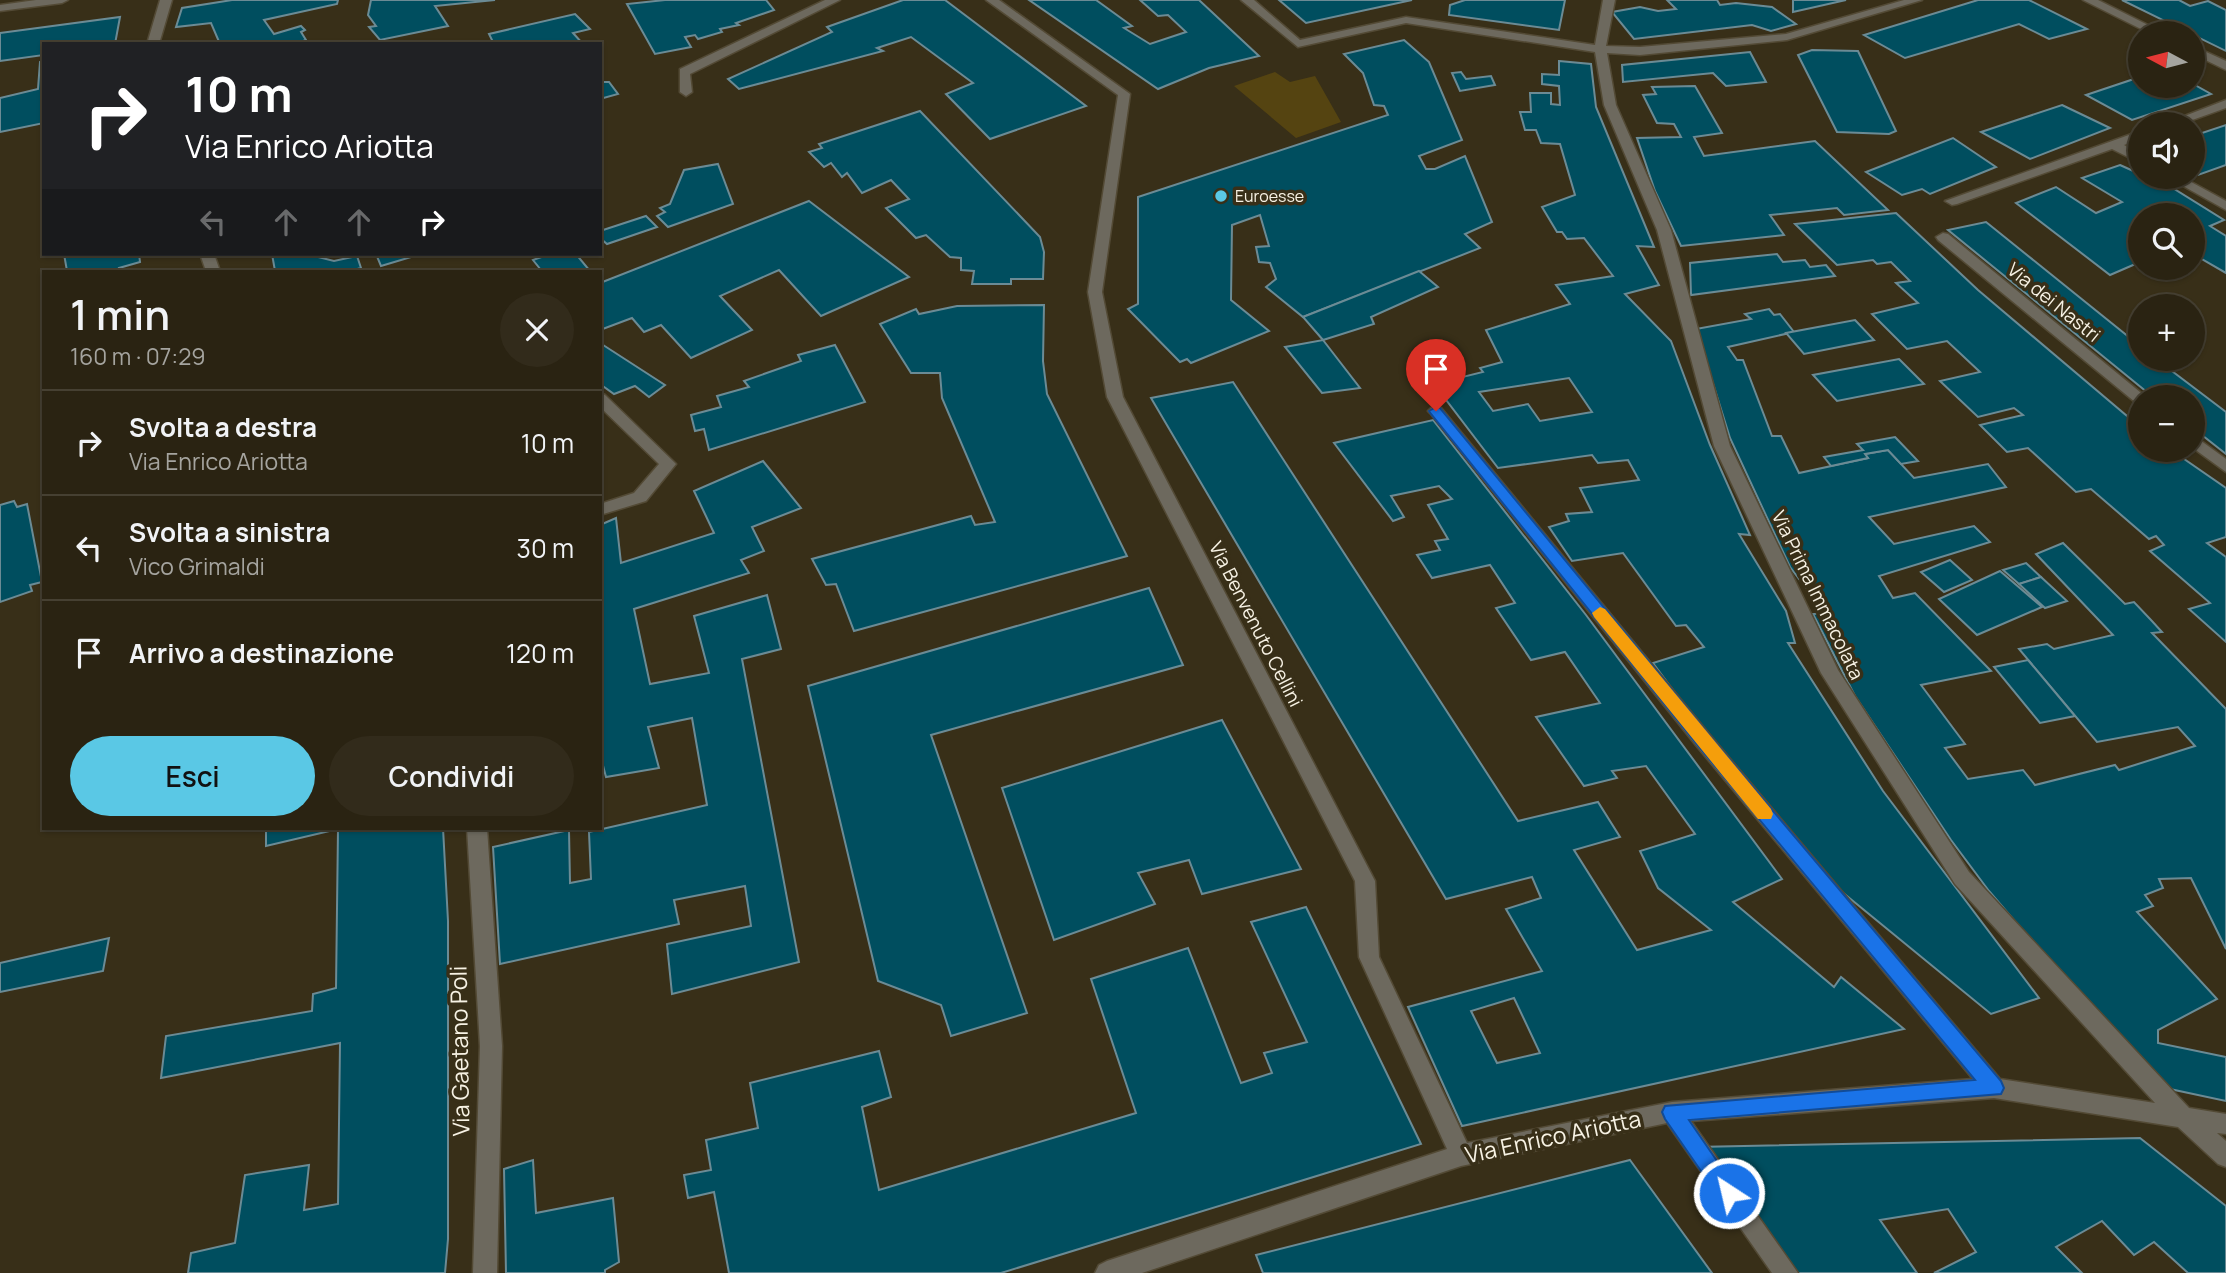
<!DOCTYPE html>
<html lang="it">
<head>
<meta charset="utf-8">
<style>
  :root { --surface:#2a2312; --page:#322b1b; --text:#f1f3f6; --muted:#a5a49f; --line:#464032; --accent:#5ac8e5 }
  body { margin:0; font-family:Manrope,sans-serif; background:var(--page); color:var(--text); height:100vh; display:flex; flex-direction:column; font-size:26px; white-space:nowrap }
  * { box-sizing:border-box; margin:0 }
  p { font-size:23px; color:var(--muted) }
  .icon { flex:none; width:38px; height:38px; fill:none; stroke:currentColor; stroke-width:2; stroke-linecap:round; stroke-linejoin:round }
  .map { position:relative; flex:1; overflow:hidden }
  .sheet { position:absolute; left:42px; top:270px; width:560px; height:560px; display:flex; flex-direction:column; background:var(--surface); border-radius:0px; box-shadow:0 2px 5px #0004,0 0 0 2px var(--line) }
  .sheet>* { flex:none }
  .hud { position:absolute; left:42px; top:42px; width:560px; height:214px; border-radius:0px; box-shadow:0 2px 5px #0004,0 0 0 2px var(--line); background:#202124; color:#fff; overflow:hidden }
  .needle { width:46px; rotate:277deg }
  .fabs { position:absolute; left:2128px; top:21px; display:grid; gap:14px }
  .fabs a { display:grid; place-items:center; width:77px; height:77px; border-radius:50%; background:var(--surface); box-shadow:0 2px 5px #0004,0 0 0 2px var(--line); font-size:35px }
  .pin { position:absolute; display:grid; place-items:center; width:60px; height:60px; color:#fff; margin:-72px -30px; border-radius:50% 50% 50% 0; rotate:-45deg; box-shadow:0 0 7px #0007 }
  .pin .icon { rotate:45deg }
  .me { position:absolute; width:77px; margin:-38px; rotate:325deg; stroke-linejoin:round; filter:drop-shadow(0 0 5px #0008) }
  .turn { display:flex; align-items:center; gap:24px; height:147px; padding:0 28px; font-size:32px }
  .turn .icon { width:91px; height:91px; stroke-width:2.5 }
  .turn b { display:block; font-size:49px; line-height:60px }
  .lanes { display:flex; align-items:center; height:66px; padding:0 28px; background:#0003; justify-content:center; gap:35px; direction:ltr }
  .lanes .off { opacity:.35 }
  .round { display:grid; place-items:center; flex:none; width:74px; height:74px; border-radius:37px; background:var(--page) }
  .head { display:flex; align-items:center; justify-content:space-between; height:119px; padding:0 28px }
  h1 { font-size:42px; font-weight:600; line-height:52px }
  .action { display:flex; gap:14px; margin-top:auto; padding:14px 28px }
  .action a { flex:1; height:80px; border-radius:42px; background:var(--accent); color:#111; font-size:28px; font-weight:600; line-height:80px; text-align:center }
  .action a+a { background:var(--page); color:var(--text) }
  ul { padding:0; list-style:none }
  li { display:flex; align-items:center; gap:21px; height:105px; padding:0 28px; border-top:2px solid var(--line) }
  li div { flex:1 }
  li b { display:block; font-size:26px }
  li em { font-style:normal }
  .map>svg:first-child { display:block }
  .green { fill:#541 }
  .building { fill:#004e5f; stroke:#6b8b95; stroke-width:2; fill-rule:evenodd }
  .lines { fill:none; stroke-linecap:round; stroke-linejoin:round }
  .minor-casing { stroke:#534a35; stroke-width:3 }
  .tertiary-casing { stroke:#534a35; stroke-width:3 }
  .minor { fill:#6d695e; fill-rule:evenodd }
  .tertiary { fill:#6d695e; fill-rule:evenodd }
  .route { fill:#1a73e8; stroke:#114b97; stroke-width:2 }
  .slow { fill:#f59e0b }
  .poi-dot { fill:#5ac8e5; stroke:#382f18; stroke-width:2.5 }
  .labels { text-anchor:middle; stroke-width:7; stroke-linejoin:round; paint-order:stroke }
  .far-poi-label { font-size:16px; fill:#f7f2e4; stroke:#382f18; text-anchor:start }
  .street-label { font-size:19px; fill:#f7f2e4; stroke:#382f18 }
  .near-street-label { font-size:23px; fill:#f7f2e4; stroke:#382f18 }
</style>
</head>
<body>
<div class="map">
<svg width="2226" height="1273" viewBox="0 0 2226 1273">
  <rect width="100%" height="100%" fill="#382f18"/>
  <!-- green -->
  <polygon class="green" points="1275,72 1290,82 1315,76 1341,122 1296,138 1234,86"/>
  <!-- building -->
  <g class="building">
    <polygon points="232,0 338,0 337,4 264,20 274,34 301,26 305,30 301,32 306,40 294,44 220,44 211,23 176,27 182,8"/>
    <polygon points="371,0 495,0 435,6 448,26 380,40 369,27 376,26 368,15"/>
    <polygon points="665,0 766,0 774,10 736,23 739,25 720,29 722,32 698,39 695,35 685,37 691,47 655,54 627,4"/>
    <polygon points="903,0 945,0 1086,106 990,139 946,94 973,83 911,37 877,48 883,51 739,89 728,79 832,32 827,27"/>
    <polygon points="1029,0 1096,0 1132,26 1124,28 1150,44 1186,32 1168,15 1158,16 1140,0 1199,0 1259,56 1209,68 1158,89"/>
    <polygon points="1279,0 1412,0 1306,23"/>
    <polygon points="1465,0 1565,0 1559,30 1449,15 1450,5"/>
    <polygon points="1667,0 1717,0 1720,5 1736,3 1772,7 1796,24 1771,31 1752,25 1634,39 1612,12 1640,7 1658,11 1676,9"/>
    <polygon points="1793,0 1846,0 1793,12"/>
    <polygon points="1978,0 2029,0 2087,29 2049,39 2019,24 1905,58 1864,35"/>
    <polygon points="2122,0 2179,0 2190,6 2208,1 2226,10 2226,51"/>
    <polygon points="575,14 590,29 573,33 583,44 488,43 493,42 489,34"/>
    <polygon points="120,17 115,44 44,44 44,55 0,61 0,33"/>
    <polygon points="1404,40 1429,62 1462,140 1419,156 1426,169 1435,169 1465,156 1492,222 1465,234 1480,248 1303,317 1266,287 1276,279 1270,263 1259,262 1256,247 1269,246 1260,215 1232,225 1231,300 1269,331 1191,363 1187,359 1180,362 1128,309 1138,304 1138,197 1388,115 1384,106 1374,105 1363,73 1344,54"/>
    <polygon points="1812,50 1858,51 1896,131 1889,134 1837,132 1798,55"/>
    <polygon points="1750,52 1766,82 1726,86 1713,73 1623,82 1622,65"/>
    <polygon points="44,60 44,123 0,132 0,98 38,89 40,62"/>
    <path d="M1559,61L1591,64L1596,107L1654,247L1637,246L1659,285L1625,294L1671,341L1710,445L1750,535L1739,534L1786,611L1795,643H1788L1883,791L2039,998L1991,1014L1792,851L1653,663L1704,647L1686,625L1676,626L1623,553L1572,561L1549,527L1569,521L1566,514L1592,512L1580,488L1639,480L1628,460L1598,463L1592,455L1498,468L1434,384L1483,372L1480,368L1502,362L1486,330L1570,304L1556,285L1613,276L1584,238L1567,239L1562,232H1557L1542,207L1575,195L1560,144L1541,143L1536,130H1525L1520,112H1531L1530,93H1551V104L1560,105L1559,86L1542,84V74L1559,75ZM1569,378L1592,412L1540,421L1528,404L1493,411L1479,392Z"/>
    <polygon points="1461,72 1466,79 1491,76 1495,85 1460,91 1452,73"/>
    <polygon points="2140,77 2140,86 2193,84 2211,94 2132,120 2086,95"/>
    <polygon points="600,82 609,82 618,94 600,99"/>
    <polygon points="1695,86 1722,133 1694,137 1704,156 1815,141 1888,210 1844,215 1837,208 1770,215 1784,235 1681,246 1655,191 1637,138 1681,137 1674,124 1657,123 1643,95 1656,94 1652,87"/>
    <polygon points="2062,105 2110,128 2030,159 1981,132"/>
    <polygon points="920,111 1040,237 1044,252 1043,279 1011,279 1011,284 972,284 974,271 961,270 961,258 950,257 926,235 916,238 886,208 909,199 891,180 862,193 847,173 842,177 831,163 824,167 809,152 822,148 819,144"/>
    <polygon points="2226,125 2226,165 2198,175 2193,172 2193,136"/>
    <polygon points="1953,138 1996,167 1930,194 1922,189 1902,195 1866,172"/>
    <polygon points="718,164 733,204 668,227 657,216 665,212 660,208 670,204 684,170"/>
    <polygon points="2120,165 2140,174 2140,177 2171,187 2224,220 2210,226 2226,236 2226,273 2193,254 2193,215 2140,215 2140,262 2110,275 2016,203 2056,187 2096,213 2122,202 2082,178"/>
    <polygon points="809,201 909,277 821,316 779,270 720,296 752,330 691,358 661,325 644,332 632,318 600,330 600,283"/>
    <polygon points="1896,213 1978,290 2140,427 2140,450 2171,450 2226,488 2226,537 2207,543 2226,557 2226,642 2189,609 2210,603 2150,551 2164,545 2156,536 2149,539 2091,489 2076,492 2028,448 2007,452 1980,425 2023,415 2014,408 1978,417 1940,381 1980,372 1947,341 1907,349 1872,314 1918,303 1896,283 1910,281 1891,262 1877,264 1873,260 1837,265 1795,224"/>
    <polygon points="646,216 657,227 607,244 600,238 600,231"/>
    <polygon points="1986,222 2140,346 2140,359 2156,359 2226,412 2226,454 2193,428 2193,397 2153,397 1948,230"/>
    <polygon points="64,254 139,254 140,262 119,268 120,271 67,271"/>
    <polygon points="272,254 318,254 318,257 334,261 357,256 361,268 350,271 275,271"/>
    <polygon points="376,254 421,254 381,266"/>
    <polygon points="550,254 576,254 590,271 536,271 541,270 533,260"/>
    <polygon points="1777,254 1783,262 1805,260 1810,267 1826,265 1835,276 1691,295 1690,263"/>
    <polygon points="1419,271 1438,287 1371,317 1374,324 1323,340 1303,317"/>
    <polygon points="1044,305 1043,361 1047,394 1127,556 854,631 836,584 826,585 812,559 971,516 975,525 995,522 942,398 940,373 911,373 880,324 916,309 919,314 957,306"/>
    <polygon points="1769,309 1774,315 1780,314 1794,332 1728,347 1737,360 1743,360 1772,436 1781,436 1799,473 1868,458 1865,454 1888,450 1914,478 1988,464 2006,487 1869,517 1894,544 1974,526 1990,542 1879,576 1893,598 1915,593 1991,671 1921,685 1965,744 1945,748 1968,779 2023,770 2035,785 2115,765 2119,770 2195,746 2178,727 2097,742 2019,649 2047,644 2054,649 2113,635 2036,554 2063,543 2125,604 2134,602 2151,620 2162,632 2152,633 2226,709 2226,949 2191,878 2159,879 2163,888 2145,895 2153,906 2137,912 2217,999 2158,1030 2158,1043 2226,1057 2226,1101 2156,1086 1989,891 1951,840 1855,696 1813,614 1825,613 1790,567 1730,438 1696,329 1751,319 1745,314"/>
    <polygon points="1855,320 1874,340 1804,354 1786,333"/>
    <polygon points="1323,340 1360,388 1322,393 1285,347"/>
    <polygon points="600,343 665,385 649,397 635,386 614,394 600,384"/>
    <polygon points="835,345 865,402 709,450 704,429 695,431 691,415 721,407 717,396 749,387 744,381 801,361 798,355"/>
    <polygon points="1899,359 1924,384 1837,401 1813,375"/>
    <path d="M1233,382L1518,821L1598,802L1620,837L1574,850L1637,950L1711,930L1658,888L1640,851L1695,834L1646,766L1612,771L1617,778L1584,786L1536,717L1600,703L1565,652L1531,660L1496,608L1515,603L1490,565L1432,578L1417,555L1440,550L1435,541L1448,539L1428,505L1452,499L1439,486L1391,496L1404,517L1393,521L1334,443L1433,420L1586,615L1782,879L1733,902L1834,987L1841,977L1904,1029L1462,1126L1408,1007L1542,971L1506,909L1541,898L1532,877L1446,899L1151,398ZM1514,998L1540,1053L1497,1063L1471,1011Z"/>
    <polygon points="1895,437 1918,461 1901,464 1888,450 1865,454 1868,458 1831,466 1824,457 1863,450 1857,444"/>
    <polygon points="763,461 801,508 752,527 764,551 741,560 749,573 634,609 650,684 709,673 694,616 767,595 781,649 742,659 799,962 672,994 667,944 751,926 745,886 674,900 679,924 500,964 493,847 569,830 570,883 591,879 589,832 707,805 692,718 648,727 659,768 606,777 600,754 600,525 616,518 621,563 714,533 694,491"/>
    <polygon points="14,501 17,507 27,504 42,582 30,585 32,591 0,602 0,505"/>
    <polygon points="1950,560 1972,580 1944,592 1921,572"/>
    <polygon points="2026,563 2041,577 2019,584 2003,570"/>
    <polygon points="2000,571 2042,607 1977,635 1939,599"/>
    <polygon points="2041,577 2067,601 2045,608 2019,584"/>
    <polygon points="1149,588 1183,665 931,735 1027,1013 951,1036 941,1005 878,981 808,686"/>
    <polygon points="2028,660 2075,716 2040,723 1994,667"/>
    <polygon points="1222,720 1301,869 1202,894 1189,860 1138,873 1155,904 1054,940 1002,788"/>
    <polygon points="266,828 443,828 448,921 448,1239 445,1273 188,1273 191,1253 235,1243 245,1175 309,1165 304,1210 338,1204 340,1043 161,1078 166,1036 312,1011 313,994 336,988 338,829 266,846"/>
    <polygon points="1306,907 1421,1144 1001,1273 729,1273 714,1192 688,1198 684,1175 711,1170 706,1140 758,1128 750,1083 879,1051 891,1097 862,1107 879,1190 1136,1113 1091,979 1188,948 1241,1083 1272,1073 1264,1053 1307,1042 1251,922"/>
    <polygon points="109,938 103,971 0,992 0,963"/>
    <polygon points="2140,1138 2226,1206 2226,1273 2188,1273 2154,1242 2134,1255 2102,1221 2056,1247 2082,1273 1934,1273 1976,1252 1948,1209 1880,1220 1917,1273 1790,1273 1696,1147"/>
    <polygon points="533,1160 536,1213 613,1198 619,1262 605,1270 605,1273 506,1273 504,1169"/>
    <polygon points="1630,1160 1712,1273 1263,1273 1256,1255"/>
  </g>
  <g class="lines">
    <defs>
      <g id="minor">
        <polygon points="36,0 68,0 62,3 0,11 0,5"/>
        <polygon points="160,0 172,0 159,44 147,44"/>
        <polygon points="825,0 840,0 690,74 692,92 686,96 680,92 680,69"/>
        <polygon points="986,0 999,0 1130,94 1102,292 1123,397 1375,881 1379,957 1467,1143 1672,1102 1973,1079 1695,744 1431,414 1428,411 1431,408 1441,408 1709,734 2000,1079 2155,1103 1955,884 1821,673 1714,446 1657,230 1604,105 1595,52 1406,23 1298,47 1241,0 1254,0 1300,40 1406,17 1595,45 1603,0 1615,0 1606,46 1640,47 1786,34 1904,0 1922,0 1787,40 1640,55 1607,53 1616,105 1671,230 1730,446 1838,670 1969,872 2189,1108 2226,1114 2226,1134 2217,1133 2226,1141 2226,1167 2218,1164 2178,1127 1994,1098 1691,1121 1798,1273 1772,1273 1667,1123 1461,1166 1142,1273 1095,1273 1099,1265 1107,1261 1447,1149 1359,957 1355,881 1107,397 1088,292 1118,95"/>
        <polygon points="2226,100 2226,108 2181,124 2164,124"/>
        <polygon points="2140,131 2140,139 2124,145 2140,154 2140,163 2112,149 1957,204 1952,205 1945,201"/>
        <polygon points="2167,177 2182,177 2226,201 2226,210"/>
        <polygon points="1943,233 1948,234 2146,397 2140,397 2140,404 2135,402 1938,240 1936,237"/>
        <polygon points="200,254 214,254 220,271 206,271"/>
        <polygon points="600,393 605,395 676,464 646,501 600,515 600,504 634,493 659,464 600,407"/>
        <polygon points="2193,435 2226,459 2226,472 2193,448"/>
        <polygon points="467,828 487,828 502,1046 497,1273 473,1273 480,1046"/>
      </g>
      <g id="tertiary">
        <polygon points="2083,0 2098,0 2164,33 2149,33"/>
        <polygon points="2193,46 2226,61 2226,70 2193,54"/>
      </g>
    </defs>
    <!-- minor casing -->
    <use href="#minor" class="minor-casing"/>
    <!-- tertiary casing -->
    <use href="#tertiary" class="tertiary-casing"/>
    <!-- minor -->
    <use href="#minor" class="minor"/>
    <!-- tertiary -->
    <use href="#tertiary" class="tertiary"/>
  </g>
  <!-- route -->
  <polygon class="route" points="1436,407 1440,408 1708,734 2001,1081 2004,1088 2001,1094 1689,1120 1739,1193 1736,1200 1729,1203 1721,1200 1665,1119 1662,1112 1665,1106 1975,1080 1696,743 1431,414 1429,411"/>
  <!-- slow -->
  <polygon class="slow" points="1600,607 1605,609 1771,809 1773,814 1771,819 1758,819 1594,617 1592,613"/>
  <!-- markers -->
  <circle class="poi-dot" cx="1221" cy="196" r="7"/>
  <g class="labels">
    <!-- far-poi labels -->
    <g class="far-poi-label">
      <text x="1235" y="202">Euroesse</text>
    </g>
    <!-- street labels -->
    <g class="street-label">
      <text transform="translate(2054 302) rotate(39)" y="7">Via dei Nastri</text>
      <text transform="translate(1818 595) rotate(64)" y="7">Via Prima Immacolata</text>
      <text transform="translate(1256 624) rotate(63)" y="7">Via Benvenuto Cellini</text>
    </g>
    <!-- near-street labels -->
    <g class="near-street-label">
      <text transform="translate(460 1051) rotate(-91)" y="8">Via Gaetano Poli</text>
      <text transform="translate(1553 1137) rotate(-12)" y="8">Via Enrico Ariotta</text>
    </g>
  </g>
</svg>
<div class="fabs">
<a><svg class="needle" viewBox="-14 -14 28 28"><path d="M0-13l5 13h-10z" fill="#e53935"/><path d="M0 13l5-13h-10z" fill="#a5a49f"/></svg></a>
<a><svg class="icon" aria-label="sound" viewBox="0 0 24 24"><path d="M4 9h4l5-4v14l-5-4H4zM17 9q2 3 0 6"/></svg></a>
<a><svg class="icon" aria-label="search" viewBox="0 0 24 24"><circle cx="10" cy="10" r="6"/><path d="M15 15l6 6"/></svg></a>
<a>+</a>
<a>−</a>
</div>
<div class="pin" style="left:1436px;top:411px;background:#d93025"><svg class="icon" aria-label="arrive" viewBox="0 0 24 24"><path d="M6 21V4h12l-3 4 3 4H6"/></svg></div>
<svg class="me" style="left:1729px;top:1193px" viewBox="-20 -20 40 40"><circle r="17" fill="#1a73e8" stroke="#fff" stroke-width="3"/><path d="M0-11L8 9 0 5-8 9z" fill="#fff"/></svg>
<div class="hud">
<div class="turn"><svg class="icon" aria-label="right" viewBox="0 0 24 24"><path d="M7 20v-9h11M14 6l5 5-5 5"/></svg><div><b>10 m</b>Via Enrico Ariotta</div></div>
<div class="lanes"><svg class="icon off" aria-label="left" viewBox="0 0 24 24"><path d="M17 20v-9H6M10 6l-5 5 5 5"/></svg><svg class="icon off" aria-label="ahead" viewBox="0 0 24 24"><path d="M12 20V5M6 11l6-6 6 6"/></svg><svg class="icon off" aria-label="ahead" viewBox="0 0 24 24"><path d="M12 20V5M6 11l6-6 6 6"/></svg><svg class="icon" aria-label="right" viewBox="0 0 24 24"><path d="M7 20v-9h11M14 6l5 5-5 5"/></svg></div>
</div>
<section class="sheet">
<div class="head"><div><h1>1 min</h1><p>160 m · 07:29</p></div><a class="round"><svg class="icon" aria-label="close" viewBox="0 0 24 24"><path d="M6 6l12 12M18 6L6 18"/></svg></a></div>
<ul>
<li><svg class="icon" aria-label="right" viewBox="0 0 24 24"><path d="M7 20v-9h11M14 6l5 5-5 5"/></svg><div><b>Svolta a destra</b><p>Via Enrico Ariotta</p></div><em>10 m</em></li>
<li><svg class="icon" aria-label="left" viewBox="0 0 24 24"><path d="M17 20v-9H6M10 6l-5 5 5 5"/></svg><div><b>Svolta a sinistra</b><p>Vico Grimaldi</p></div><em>30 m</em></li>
<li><svg class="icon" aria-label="arrive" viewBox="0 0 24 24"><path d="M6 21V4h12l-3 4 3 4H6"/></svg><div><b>Arrivo a destinazione</b></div><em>120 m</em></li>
</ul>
<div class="action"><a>Esci</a><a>Condividi</a></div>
</section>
</div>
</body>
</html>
